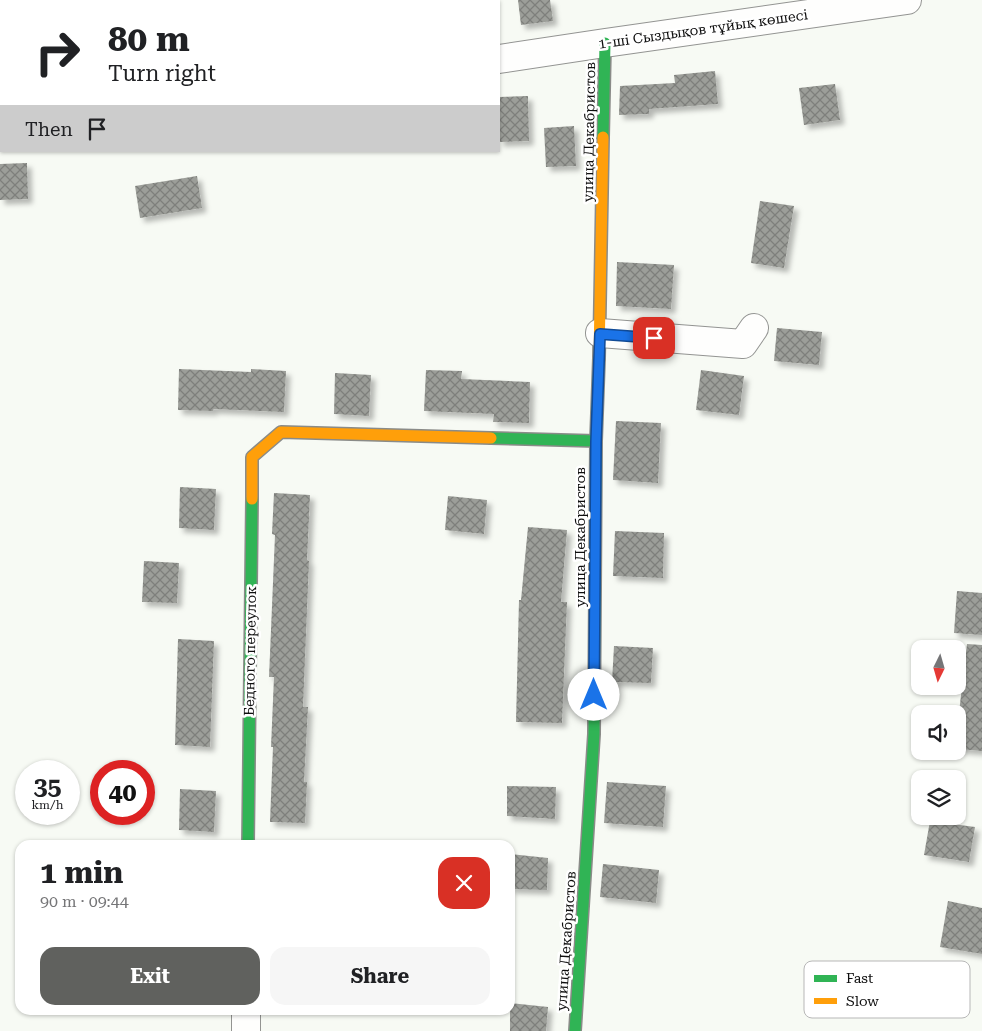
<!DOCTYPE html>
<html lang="en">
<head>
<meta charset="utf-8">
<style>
  :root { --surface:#fff; --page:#f6f6f6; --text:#202124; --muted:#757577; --accent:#60615e }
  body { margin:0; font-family:"Roboto Serif",serif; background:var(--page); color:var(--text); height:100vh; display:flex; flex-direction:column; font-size:19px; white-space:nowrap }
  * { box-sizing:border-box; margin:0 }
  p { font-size:16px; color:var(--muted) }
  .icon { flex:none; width:28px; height:28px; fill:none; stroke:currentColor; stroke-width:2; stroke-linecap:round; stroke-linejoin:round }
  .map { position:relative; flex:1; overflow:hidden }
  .side { position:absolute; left:15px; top:840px; width:500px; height:175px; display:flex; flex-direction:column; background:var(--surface); border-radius:15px; box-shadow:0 1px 4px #0004 }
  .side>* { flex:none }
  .hud { position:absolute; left:0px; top:0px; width:500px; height:152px; box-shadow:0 1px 4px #0004; background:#fff; color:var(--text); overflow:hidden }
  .needle { width:32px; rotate:185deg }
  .tools { position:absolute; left:911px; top:640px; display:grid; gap:10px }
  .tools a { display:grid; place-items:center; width:55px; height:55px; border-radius:10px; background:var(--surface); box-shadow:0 1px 4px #0004; font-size:25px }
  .speed { position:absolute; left:15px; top:760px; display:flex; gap:10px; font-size:25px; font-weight:700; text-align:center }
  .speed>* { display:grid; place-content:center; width:65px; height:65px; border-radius:50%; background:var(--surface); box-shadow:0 1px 4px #0004; line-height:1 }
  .speed small { font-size:12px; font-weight:400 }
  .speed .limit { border:8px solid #d22; background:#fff; color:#111 }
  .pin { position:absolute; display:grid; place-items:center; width:42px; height:42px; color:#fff; margin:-21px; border-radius:10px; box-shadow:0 2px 8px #0006 }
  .me { position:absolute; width:55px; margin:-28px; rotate:0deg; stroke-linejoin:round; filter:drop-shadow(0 0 4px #0008) }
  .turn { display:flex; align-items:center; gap:18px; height:105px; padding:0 25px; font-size:22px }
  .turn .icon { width:65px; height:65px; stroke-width:2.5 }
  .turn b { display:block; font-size:35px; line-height:42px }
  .then { display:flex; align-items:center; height:48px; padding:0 25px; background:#0003; gap:10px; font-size:19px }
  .round { display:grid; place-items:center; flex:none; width:52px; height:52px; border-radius:15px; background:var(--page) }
  .overview { display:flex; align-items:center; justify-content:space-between; height:85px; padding:0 25px }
  h1 { font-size:30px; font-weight:700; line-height:38px }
  .action { display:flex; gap:10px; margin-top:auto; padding:10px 25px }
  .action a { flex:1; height:58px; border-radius:15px; background:var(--accent); color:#fff; font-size:20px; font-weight:700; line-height:58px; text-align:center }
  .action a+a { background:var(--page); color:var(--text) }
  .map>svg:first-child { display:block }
  .building { fill:url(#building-cross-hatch); filter:url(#shadow) }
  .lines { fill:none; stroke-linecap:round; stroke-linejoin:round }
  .street-casing { stroke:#939492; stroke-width:30 }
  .fast-casing { stroke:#8a8b88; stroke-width:14 }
  .slow-casing { stroke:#8a8b88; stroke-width:14 }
  .street { stroke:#fefefd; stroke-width:28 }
  .fast { stroke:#30b455; stroke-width:11 }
  .slow { stroke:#ff9f0a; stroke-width:11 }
  .route-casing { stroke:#114b97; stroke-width:12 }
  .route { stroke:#1a73e8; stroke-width:9 }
  .labels { text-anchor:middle; stroke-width:5; stroke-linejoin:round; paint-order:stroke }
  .street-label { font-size:14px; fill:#0e0e0e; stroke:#fff }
  .key { fill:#fff; stroke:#b7b7b7; stroke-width:1 }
  .key-label { font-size:14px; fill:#0e0e0e }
</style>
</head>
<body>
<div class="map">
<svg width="982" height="1031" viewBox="0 0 982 1031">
  <defs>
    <pattern id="building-cross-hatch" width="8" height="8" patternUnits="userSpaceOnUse" patternTransform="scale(1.25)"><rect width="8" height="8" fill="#9c9e99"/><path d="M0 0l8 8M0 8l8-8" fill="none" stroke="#7e7f7b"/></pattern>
    <filter id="shadow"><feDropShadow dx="4.5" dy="4.5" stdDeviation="2.5" flood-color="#0004"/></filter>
  </defs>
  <rect width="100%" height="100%" fill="#f7faf4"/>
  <!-- building -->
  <g class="building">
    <polygon points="518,0 550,0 553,21 521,25"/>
    <polygon points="715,71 718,104 649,109 649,114 619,115 620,86 675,83 674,75"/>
    <polygon points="835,84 840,120 804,125 799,88"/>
    <polygon points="528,96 529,141 499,142 499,97"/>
    <polygon points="574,126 576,166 546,167 544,128"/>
    <polygon points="27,163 28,199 0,200 0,164"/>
    <polygon points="197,176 202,208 140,218 135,186"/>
    <polygon points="760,201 794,206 784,268 751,263"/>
    <polygon points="617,262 674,265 671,309 616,306"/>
    <polygon points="777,328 822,332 819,365 774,361"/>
    <polygon points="179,369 251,372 251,369 286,371 284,412 213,409 213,411 178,410"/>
    <polygon points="426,370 462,371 461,379 530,382 529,423 493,422 494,414 424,411"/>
    <polygon points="701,370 744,376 739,415 696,410"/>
    <polygon points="335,373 371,375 369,416 334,414"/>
    <polygon points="616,421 661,423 658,483 613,480"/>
    <polygon points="180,487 216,489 214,530 179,528"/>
    <polygon points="274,493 310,495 307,560 309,561 303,707 308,707 304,782 307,782 305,823 270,822 273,747 271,747 274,677 269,677 275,535 272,534"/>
    <polygon points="448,496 487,500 484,534 445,530"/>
    <polygon points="528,527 567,530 561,602 567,602 562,723 516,722 519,600 521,600"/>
    <polygon points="615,531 664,533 663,578 613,576"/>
    <polygon points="144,561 179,563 177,603 142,602"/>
    <polygon points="957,591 982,593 982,635 954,633"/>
    <polygon points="178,639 214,641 210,747 175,745"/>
    <polygon points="967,644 982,645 982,751 958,749 958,721"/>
    <polygon points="614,646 653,648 651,683 612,682"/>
    <polygon points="607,782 666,786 663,827 604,823"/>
    <polygon points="507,786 556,787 555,819 507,816"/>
    <polygon points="180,789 216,791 214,832 179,830"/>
    <polygon points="930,821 975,827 969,862 924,855"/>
    <polygon points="510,854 548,858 547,890 510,889"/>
    <polygon points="603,864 659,870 656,903 600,897"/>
    <polygon points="948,901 982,908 982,954 940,947"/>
    <polygon points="510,1003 548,1007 546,1031 510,1031"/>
  </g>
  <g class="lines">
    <defs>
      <g id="street">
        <polyline points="499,59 605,43 907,0"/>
        <polyline points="0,119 1,119"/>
        <polyline points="600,333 743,344 754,328"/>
        <polyline points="246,1031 246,1010"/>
      </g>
      <g id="fast">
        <polyline points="603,137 605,43"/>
        <polyline points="491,438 596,441"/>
        <polyline points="248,845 252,499"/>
        <polyline points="575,1031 594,734 596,441 599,358"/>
      </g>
      <g id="slow">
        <polyline points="599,358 603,137"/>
        <polyline points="252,499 252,457 281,432 491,438"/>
      </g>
    </defs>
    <!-- street casing -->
    <use href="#street" class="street-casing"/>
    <!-- fast casing -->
    <use href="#fast" class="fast-casing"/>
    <!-- slow casing -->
    <use href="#slow" class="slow-casing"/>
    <!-- street -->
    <use href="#street" class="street"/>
    <!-- fast -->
    <use href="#fast" class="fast"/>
    <!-- slow -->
    <use href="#slow" class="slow"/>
  </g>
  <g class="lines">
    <defs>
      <polyline id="route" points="594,695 596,442 600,334 654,338"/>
    </defs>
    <!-- route casing -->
    <use href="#route" class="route-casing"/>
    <!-- route -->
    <use href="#route" class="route"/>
  </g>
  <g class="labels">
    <!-- street labels -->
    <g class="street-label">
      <text transform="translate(703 29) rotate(-8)" y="5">1-ші Сыздықов тұйық көшесі</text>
      <text transform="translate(589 132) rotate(-89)" y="5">улица Декабристов</text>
      <text transform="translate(580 537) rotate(-90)" y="5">улица Декабристов</text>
      <text transform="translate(250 651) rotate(-89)" y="5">Бедного переулок</text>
      <text transform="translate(566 941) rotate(-86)" y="5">улица Декабристов</text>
    </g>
  </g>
  <!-- legend -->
  <rect x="804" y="961" width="166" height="57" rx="8" class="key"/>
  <rect x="814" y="975" width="23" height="7" fill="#30b455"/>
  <rect x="814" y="998" width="23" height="6" fill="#ff9f0a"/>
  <g class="key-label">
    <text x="846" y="983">Fast</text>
    <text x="846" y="1006">Slow</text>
  </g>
</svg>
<div class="tools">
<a><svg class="needle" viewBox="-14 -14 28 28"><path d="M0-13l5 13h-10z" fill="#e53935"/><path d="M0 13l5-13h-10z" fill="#757577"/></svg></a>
<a><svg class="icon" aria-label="sound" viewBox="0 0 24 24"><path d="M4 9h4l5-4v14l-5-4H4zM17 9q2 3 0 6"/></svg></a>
<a><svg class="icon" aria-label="layers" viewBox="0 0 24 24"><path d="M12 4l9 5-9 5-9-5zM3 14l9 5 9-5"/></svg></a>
</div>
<div class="speed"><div>35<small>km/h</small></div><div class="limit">40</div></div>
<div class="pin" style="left:654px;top:338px;background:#d93025"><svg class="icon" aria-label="arrive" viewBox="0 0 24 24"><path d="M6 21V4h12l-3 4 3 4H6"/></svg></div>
<svg class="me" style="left:594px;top:695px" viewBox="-20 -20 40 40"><circle r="19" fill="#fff"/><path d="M0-13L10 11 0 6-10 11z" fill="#1a73e8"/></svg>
<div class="hud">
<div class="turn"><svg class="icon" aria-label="right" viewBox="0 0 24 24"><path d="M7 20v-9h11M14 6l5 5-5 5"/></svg><div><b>80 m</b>Turn right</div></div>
<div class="then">Then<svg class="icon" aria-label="arrive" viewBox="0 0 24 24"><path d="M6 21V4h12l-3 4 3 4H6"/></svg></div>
</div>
<section class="side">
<div class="overview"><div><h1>1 min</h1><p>90 m · 09:44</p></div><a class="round" style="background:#d93025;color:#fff"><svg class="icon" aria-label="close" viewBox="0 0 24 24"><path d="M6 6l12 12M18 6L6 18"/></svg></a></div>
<div class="action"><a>Exit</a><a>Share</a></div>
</section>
</div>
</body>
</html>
